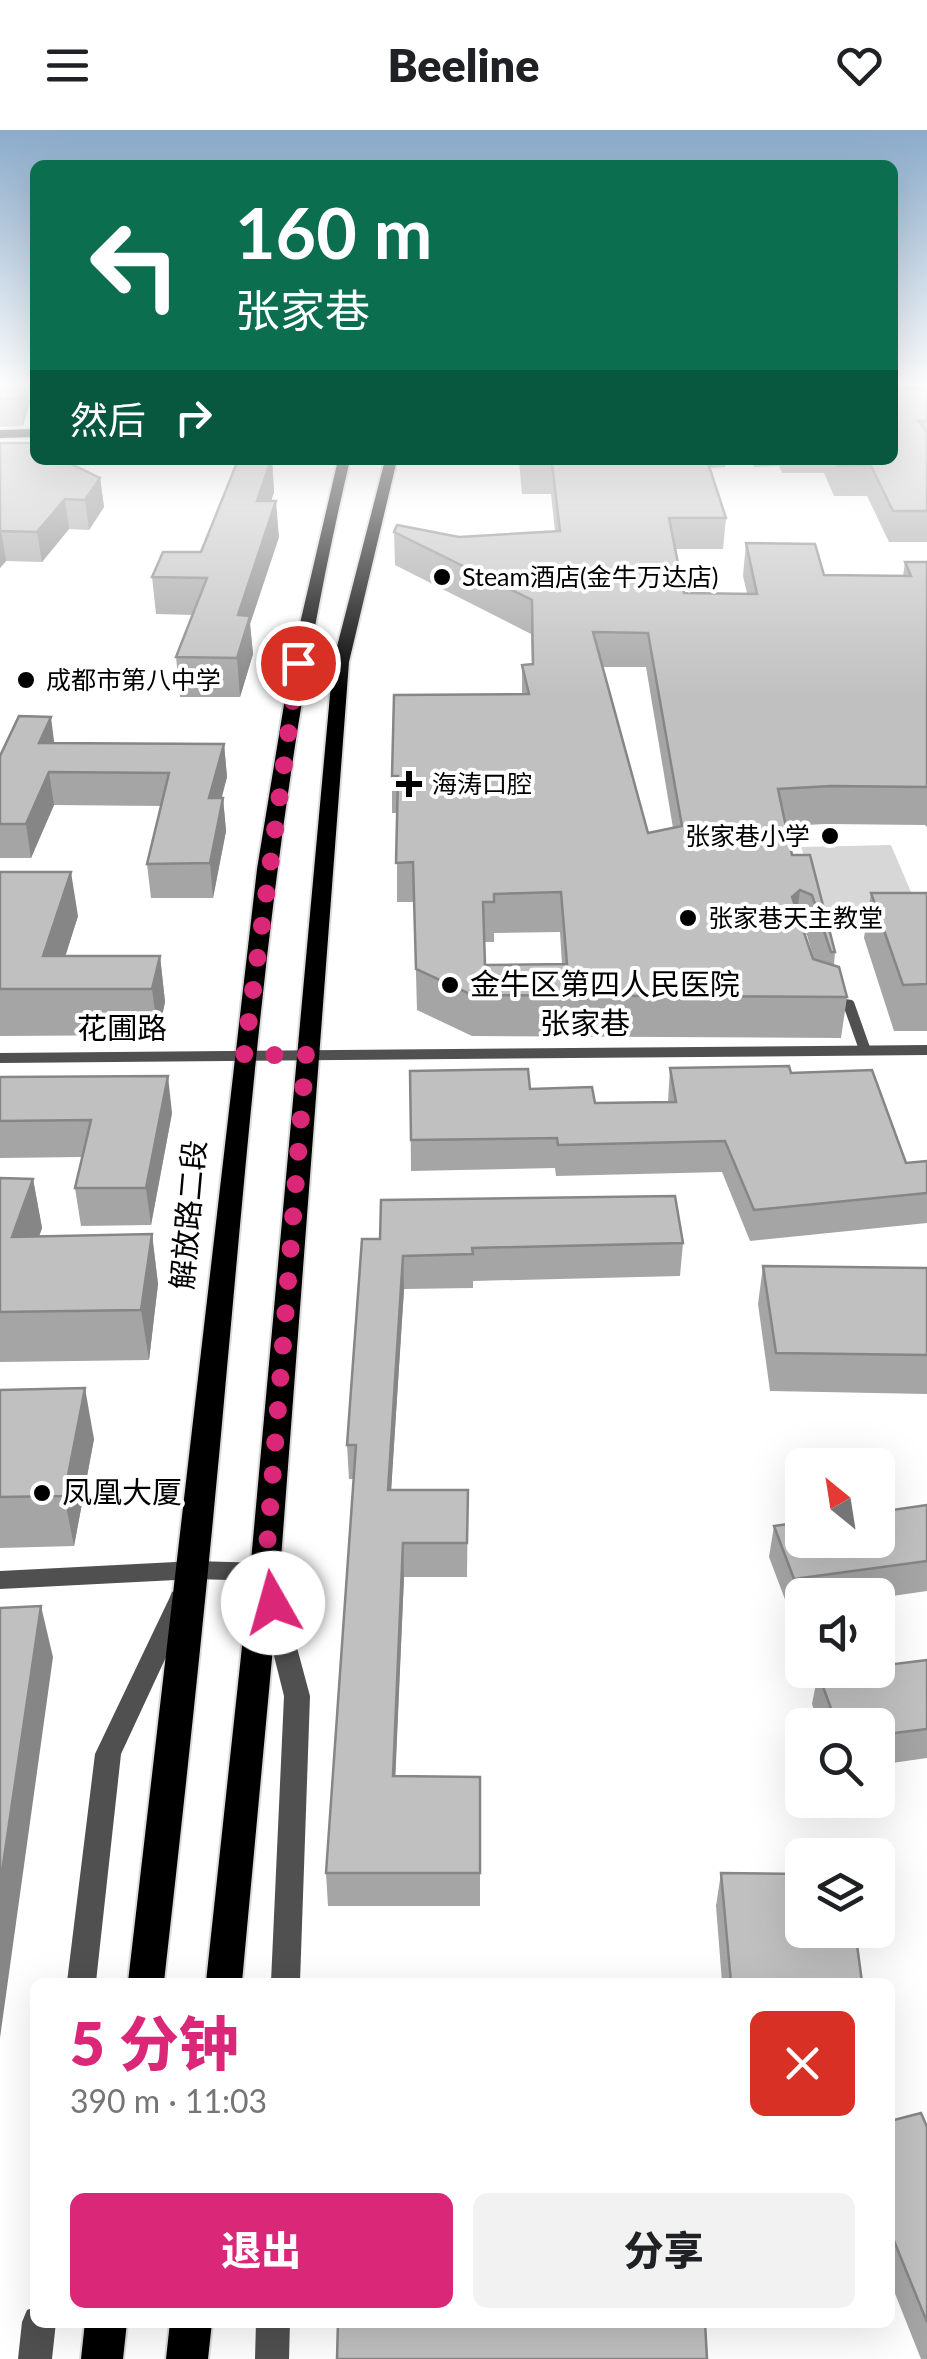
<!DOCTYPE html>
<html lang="zh">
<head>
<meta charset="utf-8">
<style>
  :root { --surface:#fff; --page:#f2f2f2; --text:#202124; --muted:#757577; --accent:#db2777 }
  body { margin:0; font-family:Lato,"Noto Sans SC",sans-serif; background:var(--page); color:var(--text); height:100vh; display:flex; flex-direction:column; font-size:38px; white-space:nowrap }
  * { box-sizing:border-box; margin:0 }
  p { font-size:32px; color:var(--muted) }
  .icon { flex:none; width:55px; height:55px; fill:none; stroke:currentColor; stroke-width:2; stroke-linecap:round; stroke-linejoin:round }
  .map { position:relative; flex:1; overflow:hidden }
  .side { position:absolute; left:30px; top:1848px; width:865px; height:350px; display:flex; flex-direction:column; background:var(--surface); border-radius:15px; box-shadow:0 10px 40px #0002 }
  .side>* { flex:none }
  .top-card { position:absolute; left:30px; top:30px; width:868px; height:305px; border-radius:15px; box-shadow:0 10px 40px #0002; background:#0b6e4f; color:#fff; overflow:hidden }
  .needle { width:65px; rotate:330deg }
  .fabs { position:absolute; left:785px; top:1318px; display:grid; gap:20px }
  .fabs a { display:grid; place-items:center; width:110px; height:110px; border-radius:15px; background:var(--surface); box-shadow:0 10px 40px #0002; font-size:50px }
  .pin { position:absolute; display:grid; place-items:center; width:85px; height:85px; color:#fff; margin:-42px; border:5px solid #fff; border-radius:50%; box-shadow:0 2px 10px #0007 }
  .me { position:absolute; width:110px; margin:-55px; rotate:353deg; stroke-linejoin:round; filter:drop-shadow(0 0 8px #0008) }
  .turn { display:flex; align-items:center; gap:35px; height:210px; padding:0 40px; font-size:45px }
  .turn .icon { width:130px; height:130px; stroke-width:2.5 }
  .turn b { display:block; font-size:70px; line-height:85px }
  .then { display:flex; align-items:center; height:95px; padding:0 40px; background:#0003; gap:20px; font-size:38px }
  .round { display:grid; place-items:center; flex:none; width:105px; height:105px; border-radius:15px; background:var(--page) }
  .overview { display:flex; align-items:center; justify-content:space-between; height:170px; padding:0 40px }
  h1 { font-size:60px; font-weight:800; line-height:75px; color:var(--accent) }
  .cta { display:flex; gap:20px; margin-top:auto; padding:20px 40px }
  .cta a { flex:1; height:115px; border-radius:15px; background:var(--accent); color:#fff; font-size:40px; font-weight:800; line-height:115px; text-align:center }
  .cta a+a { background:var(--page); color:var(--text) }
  header { display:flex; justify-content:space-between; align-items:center; height:130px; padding:0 40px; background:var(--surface); font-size:45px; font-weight:800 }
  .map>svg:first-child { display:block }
  .green { fill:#d7d7d7 }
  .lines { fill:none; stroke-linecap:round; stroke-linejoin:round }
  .primary-casing { stroke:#dbdbdb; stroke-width:4 }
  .service { fill:#505050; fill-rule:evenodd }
  .minor { fill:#505050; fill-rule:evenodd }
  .tertiary { fill:#505050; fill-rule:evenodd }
  .primary { fill:#000; fill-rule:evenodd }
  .wall { fill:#a5a5a5; fill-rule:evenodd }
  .shaded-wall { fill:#868686 }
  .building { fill:#c0c0c0; stroke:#868686; stroke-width:2.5; fill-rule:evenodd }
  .route { stroke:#db2777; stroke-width:18; stroke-dasharray:0 32.4 }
  .poi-dot { fill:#000; stroke:#fff; stroke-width:4 }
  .labels { text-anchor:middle; stroke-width:8; stroke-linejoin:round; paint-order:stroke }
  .far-poi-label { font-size:25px; fill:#000; stroke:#fff; text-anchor:start }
  .poi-label { font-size:30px; fill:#000; stroke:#fff; text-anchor:start }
  .street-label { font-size:30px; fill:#000; stroke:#fff }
</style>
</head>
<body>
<header><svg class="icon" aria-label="menu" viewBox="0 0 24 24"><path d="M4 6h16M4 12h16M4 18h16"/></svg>Beeline<svg class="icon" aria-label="heart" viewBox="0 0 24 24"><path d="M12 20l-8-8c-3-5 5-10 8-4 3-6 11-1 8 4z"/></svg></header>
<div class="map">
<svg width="927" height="2229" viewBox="0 0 927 2229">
  <rect width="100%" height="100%" fill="#fff"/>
  <!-- green -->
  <polygon class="green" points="891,715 925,795 829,797 801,717"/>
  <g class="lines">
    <defs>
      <g id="primary">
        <polygon points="35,299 35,307 0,308 0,300"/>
        <path d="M338,330H350C279,629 255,933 227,1238C209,1443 187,1648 164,1852H128L257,739L291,532Z"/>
        <polygon points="385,330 397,330 349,532 280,1442 242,1852 206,1852 250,1442 333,532"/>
        <polygon points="85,2192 127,2192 123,2229 81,2229"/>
        <polygon points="170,2192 212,2192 208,2229 166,2229"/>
      </g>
    </defs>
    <!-- primary casing -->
    <use href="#primary" class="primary-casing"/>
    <!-- service -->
    <polygon class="service" points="832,867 852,870 854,872 871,920 869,923 865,924 859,920 843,875 828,872 826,870"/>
    <!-- minor -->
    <g class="minor">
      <polygon points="927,915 927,925 0,933 0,923"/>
      <polygon points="195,1431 265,1433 274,1435 277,1442 274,1449 265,1451 195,1449 0,1459 0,1441"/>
    </g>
    <!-- tertiary -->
    <g class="tertiary">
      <polygon points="269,1448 278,1451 281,1458 310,1566 300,1852 271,1852 284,1566 257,1458 260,1451"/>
      <polygon points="181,1459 190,1462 193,1469 121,1624 96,1852 67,1852 95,1624 169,1469 172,1462"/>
      <polygon points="35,2177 35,2192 56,2192 52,2229 18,2229 22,2192 27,2180"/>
      <polygon points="256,2192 290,2192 289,2229 255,2229"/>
    </g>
    <!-- primary -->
    <use href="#primary" class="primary"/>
  </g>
  <!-- wall -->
  <g class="wall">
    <polygon points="0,254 35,254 23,296 0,297"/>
    <polygon points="892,254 927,254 927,412 889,412 867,366 834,366 824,343 782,343 779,336 754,337 751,330 892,330"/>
    <polygon points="0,313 35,330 100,348 104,377 89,400 69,399 42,432 6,431 0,438"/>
    <polygon points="272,330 274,362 271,371 279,407 250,494 253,524 240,567 180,567 176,527 193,485 156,484 152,447 201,422"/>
    <path d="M519,330H726L725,337L709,338L726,388L723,419H675L684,463H747L743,446L746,413L824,445L903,446L905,432H927V697L925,695L826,694L786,696L792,725H810L835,822L834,835L847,867L841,908L472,906L417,880L414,772H397V683H392V646L522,564V535H532L531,504L395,435L394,402L459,407L555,401L551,364H522ZM602,537H646L673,698L648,703ZM560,802L562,834L485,835L484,812H494V803ZM805,804L807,805L814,830L813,829Z"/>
    <polygon points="54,613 224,614 227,647 221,668 223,668 226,701 213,768 151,768 147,734 161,676 54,675 31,728 0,728 0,626"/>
    <polygon points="0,742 78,786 65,826 160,826 165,872 158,905 0,906"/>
    <polygon points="871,763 927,763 927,901 894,901 864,808"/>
    <polygon points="670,938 791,943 906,1033 927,1031 927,1093 750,1111 722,1042 556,1046 555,1038 411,1041 410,941 530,959 595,973 668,972"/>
    <polygon points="0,947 172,983 151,1095 81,1096 75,1058 82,1027 0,1028"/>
    <polygon points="0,1048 33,1049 42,1098 39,1106 152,1104 158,1154 149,1230 0,1232"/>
    <polygon points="362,1109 683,1113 680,1146 473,1151 473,1158 404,1159 391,1360 468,1360 467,1447 404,1447 395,1646 480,1647 480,1776 328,1776 326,1743 354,1349 349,1349 347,1315"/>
    <polygon points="763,1136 927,1138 927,1264 770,1261 758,1174"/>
    <polygon points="0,1260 94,1309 74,1416 0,1418"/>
    <polygon points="927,1375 927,1461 878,1468 878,1465 802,1465 802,1478 789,1480 769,1427 774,1396"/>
    <polygon points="927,1530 927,1628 878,1635 878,1595 819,1595 812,1574 818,1543"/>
    <polygon points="721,1743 862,1852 722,1852 716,1776"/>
    <polygon points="890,1991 927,1997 927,2229 921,2229 890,2151"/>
  </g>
  <!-- shaded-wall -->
  <g class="shaded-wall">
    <polygon points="24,254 35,254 35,257 23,296 19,268"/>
    <polygon points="272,330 274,362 260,406 257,371"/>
    <polygon points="100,348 104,377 89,400 85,370"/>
    <polygon points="65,369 69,399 42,432 37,402"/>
    <polygon points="276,371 279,407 250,494 253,524 240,567 237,528 238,485"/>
    <polygon points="1,400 6,431 0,438 0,401"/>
    <polygon points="51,587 55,619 39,613"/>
    <polygon points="224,614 227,647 213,702 209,668"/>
    <polygon points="49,642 54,675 31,728 26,694"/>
    <polygon points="223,668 226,701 213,768 210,733"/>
    <polygon points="71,742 78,786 55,859 43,826"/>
    <polygon points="800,760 795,800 792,767"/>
    <polygon points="160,826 165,872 158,905 152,859"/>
    <polygon points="168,946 172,983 151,1095 146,1058"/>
    <polygon points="33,1049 42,1098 22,1156 12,1107"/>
    <polygon points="152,1104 158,1154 149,1230 141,1180"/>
    <polygon points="403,1126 404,1159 389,1394 388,1360"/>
    <polygon points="85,1258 94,1309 74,1416 64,1366"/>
    <polygon points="403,1413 404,1447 394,1679 393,1646"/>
    <polygon points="41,1476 53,1527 0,1908 0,1755"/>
  </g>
  <!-- building -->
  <g class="building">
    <polygon points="0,254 24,254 19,268 0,269"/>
    <polygon points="892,255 896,259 927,259 927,291 919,291 927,303 927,381 893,381 871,336 838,336 835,330 892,330"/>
    <polygon points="0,313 35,313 35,330 63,330 100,348 85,370 65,369 37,402 0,401"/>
    <polygon points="238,330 271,330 257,371 276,371 238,485 250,486 237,528 176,527 207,448 152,447 163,422 201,422"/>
    <path d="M523,330H707L726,388H669L684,463L757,464L746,413L815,414L824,445L911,446L905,432H927V657L831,656L778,659L792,725H810L835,822H831L812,765L800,760L792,767L813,829L839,837L847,867L472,865L416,839L413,732L396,733L398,646H392L394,565L529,564L522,535L533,534L532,470L394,402L397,395L459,407L560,401L552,334H523ZM593,502L648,503L682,696L648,703ZM561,762L567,834L485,835L483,772H494V764Z"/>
    <polygon points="19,586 51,587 39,613 224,614 209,668 223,668 210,733 147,734 169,643 49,642 26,694 0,694 0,626"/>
    <polygon points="0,742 71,742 43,826 160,826 152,859 0,859"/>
    <polygon points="871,763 927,763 927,854 903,855"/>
    <polygon points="789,936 791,943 872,940 906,1033 927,1031 927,1063 754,1080 725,1011 558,1015 557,1008 411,1010 410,941 528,939 530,959 592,957 595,973 676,972 670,938"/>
    <polygon points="168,946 146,1058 75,1058 91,990 0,991 0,947"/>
    <polygon points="0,1048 33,1049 12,1107 152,1104 141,1180 0,1182"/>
    <polygon points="675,1066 683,1113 472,1118 473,1124 403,1126 388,1360 468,1360 467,1413 403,1413 393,1646 480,1647 480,1743 326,1743 356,1315 347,1315 362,1109 380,1109 381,1070"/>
    <polygon points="763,1136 927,1138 927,1225 776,1223"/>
    <polygon points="85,1258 64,1366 0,1367 0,1260"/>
    <polygon points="927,1375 927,1431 794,1449 774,1396 802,1392 802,1410 878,1410 878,1382"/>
    <polygon points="41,1476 0,1755 0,1478"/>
    <polygon points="927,1530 927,1599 878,1605 878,1595 837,1595 818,1543 846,1540 878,1540 878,1536"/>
    <polygon points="721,1743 802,1744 802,1800 855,1800 862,1852 731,1852"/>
    <polygon points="921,1983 927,1997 927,2192 890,2101 890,1991"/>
    <polygon points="338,2192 705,2192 707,2229 337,2229"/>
  </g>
  <!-- sky -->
  <linearGradient id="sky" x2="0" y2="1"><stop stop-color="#8aabca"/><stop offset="0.45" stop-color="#fff"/><stop offset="1" stop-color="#fff" stop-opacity="0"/></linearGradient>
  <rect width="927" height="566" fill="url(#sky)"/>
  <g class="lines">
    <!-- route -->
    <polyline class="route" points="273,1473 265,1442 306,924 244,926 298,533"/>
  </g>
  <!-- markers -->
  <g class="poi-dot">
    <circle cx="442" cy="447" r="10"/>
    <circle cx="26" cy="550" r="10"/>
    <path d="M404 639h10v10h10v10h-10v10h-10v-10h-10v-10h10z"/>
    <circle cx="830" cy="706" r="10"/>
    <circle cx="688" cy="788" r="10"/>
    <circle cx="450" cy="855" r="10"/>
    <circle cx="42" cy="1363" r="10"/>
  </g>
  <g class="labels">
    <!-- far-poi labels -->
    <g class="far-poi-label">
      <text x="462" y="456">Steam酒店(金牛万达店)</text>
      <text x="46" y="559">成都市第八中学</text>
      <text x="432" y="663">海涛口腔</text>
      <text x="810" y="715" text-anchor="end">张家巷小学</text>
      <text x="708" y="797">张家巷天主教堂</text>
    </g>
    <!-- poi labels -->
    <g class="poi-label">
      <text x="470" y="865">金牛区第四人民医院</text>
      <text x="62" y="1373">凤凰大厦</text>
    </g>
    <!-- street labels -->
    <g class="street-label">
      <text x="585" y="904">张家巷</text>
      <text x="122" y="909">花圃路</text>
      <text transform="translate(189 1085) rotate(-85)" y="10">解放路二段</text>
    </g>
  </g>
</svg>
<div class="fabs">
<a><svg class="needle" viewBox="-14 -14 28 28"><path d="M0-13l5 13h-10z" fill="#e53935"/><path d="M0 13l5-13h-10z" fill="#757577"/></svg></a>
<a><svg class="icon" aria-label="sound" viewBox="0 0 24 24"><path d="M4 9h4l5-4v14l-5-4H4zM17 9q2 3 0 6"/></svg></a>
<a><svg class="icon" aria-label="search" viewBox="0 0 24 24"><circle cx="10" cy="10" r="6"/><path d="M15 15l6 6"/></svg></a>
<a><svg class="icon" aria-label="layers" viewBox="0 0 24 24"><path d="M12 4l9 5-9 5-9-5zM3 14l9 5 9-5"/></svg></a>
</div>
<div class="pin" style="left:298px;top:533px;background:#d93025"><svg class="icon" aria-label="arrive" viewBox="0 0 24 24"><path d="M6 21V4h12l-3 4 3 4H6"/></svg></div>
<svg class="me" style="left:273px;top:1473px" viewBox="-20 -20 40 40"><circle r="19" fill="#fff"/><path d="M0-13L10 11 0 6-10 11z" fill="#db2777"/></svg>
<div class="top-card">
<div class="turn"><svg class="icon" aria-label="left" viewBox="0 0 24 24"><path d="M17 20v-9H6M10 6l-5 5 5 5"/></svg><div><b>160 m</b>张家巷</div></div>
<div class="then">然后<svg class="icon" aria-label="right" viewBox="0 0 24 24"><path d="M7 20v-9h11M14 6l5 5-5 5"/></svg></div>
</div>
<section class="side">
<div class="overview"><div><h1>5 分钟</h1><p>390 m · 11:03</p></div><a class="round" style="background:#d93025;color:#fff"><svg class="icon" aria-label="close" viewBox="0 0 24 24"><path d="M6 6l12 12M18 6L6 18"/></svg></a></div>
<div class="cta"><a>退出</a><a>分享</a></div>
</section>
</div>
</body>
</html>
